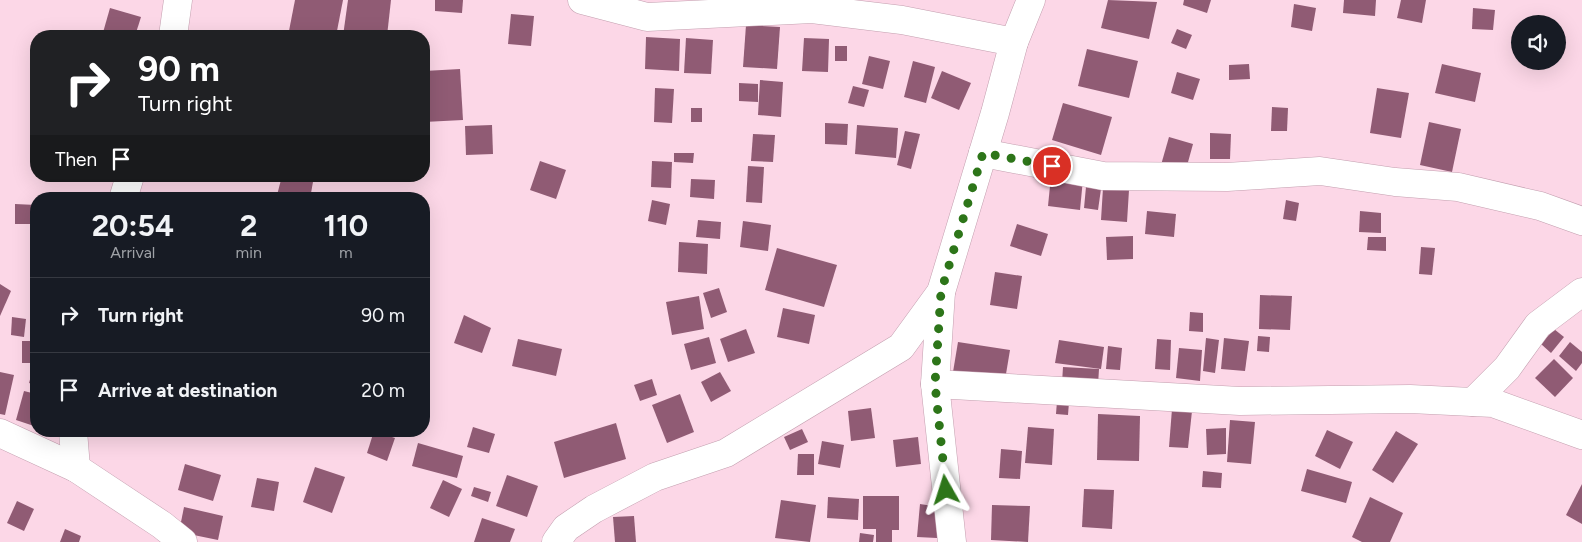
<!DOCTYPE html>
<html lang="en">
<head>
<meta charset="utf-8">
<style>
  :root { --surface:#171b24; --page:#242831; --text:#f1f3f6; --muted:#9ea1a6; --line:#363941 }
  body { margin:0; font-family:Figtree,sans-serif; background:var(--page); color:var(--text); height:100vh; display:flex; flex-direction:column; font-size:19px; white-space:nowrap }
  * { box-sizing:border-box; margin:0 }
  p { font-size:16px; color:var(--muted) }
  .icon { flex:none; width:28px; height:28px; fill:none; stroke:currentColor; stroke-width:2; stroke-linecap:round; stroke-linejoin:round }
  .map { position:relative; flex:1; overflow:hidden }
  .sheet { position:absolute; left:30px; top:192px; width:400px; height:245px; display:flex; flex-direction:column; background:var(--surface); border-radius:20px; box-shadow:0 5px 20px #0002 }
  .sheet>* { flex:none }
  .banner { position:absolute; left:30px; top:30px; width:400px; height:152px; border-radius:20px; box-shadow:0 5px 20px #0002; background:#202124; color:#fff; overflow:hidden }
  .fabs { position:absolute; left:1511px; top:15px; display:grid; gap:10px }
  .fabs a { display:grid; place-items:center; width:55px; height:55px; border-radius:50%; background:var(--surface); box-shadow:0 5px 20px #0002; font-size:25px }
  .pin { position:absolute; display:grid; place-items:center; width:42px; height:42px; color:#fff; margin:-21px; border:2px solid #fff; border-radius:50%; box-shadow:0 1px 5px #0007 }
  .me { position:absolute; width:55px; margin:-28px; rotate:354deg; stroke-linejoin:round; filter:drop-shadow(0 0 4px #0008) }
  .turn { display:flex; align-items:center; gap:18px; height:105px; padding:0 25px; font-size:22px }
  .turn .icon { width:65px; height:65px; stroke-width:2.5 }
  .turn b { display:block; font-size:35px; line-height:42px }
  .then { display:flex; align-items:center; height:48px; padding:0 25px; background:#0003; gap:10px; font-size:19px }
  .eta { display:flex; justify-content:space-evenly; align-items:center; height:85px; text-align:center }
  .eta b { font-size:30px; font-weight:700; line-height:35px }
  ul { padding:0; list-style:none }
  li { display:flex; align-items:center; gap:15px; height:75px; padding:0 25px; border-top:1px solid var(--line) }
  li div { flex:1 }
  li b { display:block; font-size:19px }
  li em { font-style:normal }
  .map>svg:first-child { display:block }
  .building { fill:#905b74 }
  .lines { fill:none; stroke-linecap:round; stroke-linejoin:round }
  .minor-casing { stroke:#c39faf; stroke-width:29 }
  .minor { stroke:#fff; stroke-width:28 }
  .route { stroke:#2d7519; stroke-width:9; stroke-dasharray:0 16.2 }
</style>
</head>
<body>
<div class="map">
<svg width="1582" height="542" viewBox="0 0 1582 542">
  <rect width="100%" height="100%" fill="#fcd7e7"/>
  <!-- building -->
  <g class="building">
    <polygon points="295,0 343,0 336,36 288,36"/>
    <polygon points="348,0 391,0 387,36 343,36"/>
    <polygon points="435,0 463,0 462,13 435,11"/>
    <polygon points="1108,0 1157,2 1149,39 1101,28"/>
    <polygon points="1184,0 1211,0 1207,13 1183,5"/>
    <polygon points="1344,0 1376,0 1375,16 1343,13"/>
    <polygon points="1401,0 1426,0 1422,23 1397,18"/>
    <polygon points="1294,4 1316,8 1312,31 1291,27"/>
    <polygon points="110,8 141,17 135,36 102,36"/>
    <polygon points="1473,8 1495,10 1493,30 1472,29"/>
    <polygon points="511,14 534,16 531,46 508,44"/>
    <polygon points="746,25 780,27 777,69 743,67"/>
    <polygon points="1177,29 1192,35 1186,49 1171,43"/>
    <polygon points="646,37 680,39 679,71 645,69"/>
    <polygon points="686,38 713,40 711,74 684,73"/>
    <polygon points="804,38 829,39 828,72 802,71"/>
    <rect x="835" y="46" width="12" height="15"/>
    <polygon points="1087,49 1138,61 1129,98 1078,86"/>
    <polygon points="869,56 890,61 883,89 862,84"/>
    <polygon points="913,61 935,67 926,103 904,97"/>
    <polygon points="1249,64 1250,79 1229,80 1229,65"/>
    <polygon points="1442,64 1481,73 1475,102 1435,93"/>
    <polygon points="460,69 463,120 424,122 424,71"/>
    <polygon points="942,71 971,83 959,110 931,98"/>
    <polygon points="1177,72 1200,79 1193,100 1171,93"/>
    <polygon points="760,80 783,82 781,117 758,115"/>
    <polygon points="739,83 758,84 758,102 739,101"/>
    <polygon points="853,86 869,90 864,107 848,103"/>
    <polygon points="655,88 674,89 672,123 654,122"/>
    <polygon points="1377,88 1409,93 1401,138 1370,133"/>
    <polygon points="1063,103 1112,117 1101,155 1052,140"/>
    <polygon points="1272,107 1288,108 1287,131 1271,131"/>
    <rect x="691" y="108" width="11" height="14"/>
    <polygon points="1429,122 1461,129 1452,172 1420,165"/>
    <polygon points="825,123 848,124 847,145 825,144"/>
    <polygon points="492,125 493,154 466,155 465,126"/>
    <polygon points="857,125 898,128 896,158 855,154"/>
    <polygon points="905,131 920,134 911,169 897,165"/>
    <polygon points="1210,133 1231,134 1230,159 1210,159"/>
    <polygon points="753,134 775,135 773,162 751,161"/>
    <polygon points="1169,137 1193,144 1185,173 1161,165"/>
    <polygon points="674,153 694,153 693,163 674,162"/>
    <polygon points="540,161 566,170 556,199 530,190"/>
    <polygon points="652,161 672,162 671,188 651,187"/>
    <polygon points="748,166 764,167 762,203 746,202"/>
    <polygon points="282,176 314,176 310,199 276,199"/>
    <polygon points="1051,176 1083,179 1080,210 1048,206"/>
    <polygon points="691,179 715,180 714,199 690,197"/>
    <polygon points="1086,187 1101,189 1098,210 1084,208"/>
    <polygon points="1103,188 1129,190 1127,222 1101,220"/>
    <polygon points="652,200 670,204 666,225 648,221"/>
    <polygon points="1286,200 1299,203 1296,221 1283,219"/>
    <polygon points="15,204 36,205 36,224 15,224"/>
    <polygon points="1147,211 1176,214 1174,237 1145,234"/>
    <polygon points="1360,211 1381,213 1381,233 1359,232"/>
    <polygon points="698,220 721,222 720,239 696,237"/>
    <polygon points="743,221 771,225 768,251 740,247"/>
    <polygon points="1017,224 1048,234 1041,256 1010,246"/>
    <polygon points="1133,236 1133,259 1107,260 1106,237"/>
    <polygon points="1368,237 1386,237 1386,251 1367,250"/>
    <polygon points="679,242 708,244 707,274 678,272"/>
    <polygon points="1421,247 1435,248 1432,275 1419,274"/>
    <polygon points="777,248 837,265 824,307 765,290"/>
    <polygon points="995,272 1022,276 1017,309 990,305"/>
    <polygon points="0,284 11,291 0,316"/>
    <polygon points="719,288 727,312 711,318 703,293"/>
    <polygon points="1260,295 1292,296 1290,330 1259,329"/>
    <polygon points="699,296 704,329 672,335 666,302"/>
    <polygon points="783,308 815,315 809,344 777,337"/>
    <polygon points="1190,312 1203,313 1203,332 1189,331"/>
    <polygon points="464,315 491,328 482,353 454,343"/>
    <polygon points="12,317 26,319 24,337 11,335"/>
    <polygon points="746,329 755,353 728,362 720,339"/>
    <polygon points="1554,329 1564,337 1551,353 1541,344"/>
    <polygon points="1258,336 1270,337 1269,352 1257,351"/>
    <polygon points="709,337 716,363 691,370 684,344"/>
    <polygon points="1206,338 1219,340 1215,373 1203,371"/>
    <polygon points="1224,338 1249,341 1245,371 1221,369"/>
    <polygon points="518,339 562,349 556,376 512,366"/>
    <polygon points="1157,339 1171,340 1170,370 1155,369"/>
    <polygon points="1059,340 1104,347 1101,369 1055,363"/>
    <rect x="22" y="341" width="14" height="22"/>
    <polygon points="958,342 1010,350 1005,380 953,372"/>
    <polygon points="1570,342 1582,352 1582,363 1576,371 1559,356"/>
    <polygon points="1108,346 1122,348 1120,370 1106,369"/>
    <polygon points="1179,348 1202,350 1200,381 1176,378"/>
    <polygon points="1554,359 1573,378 1555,397 1535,378"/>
    <polygon points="34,366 36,366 36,385 29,383"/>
    <polygon points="1063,367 1099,369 1098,385 1062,383"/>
    <polygon points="0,372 14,375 5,415 0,414"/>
    <polygon points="720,372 731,391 711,402 701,382"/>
    <polygon points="652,379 657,395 640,401 634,385"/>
    <polygon points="24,391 36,394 34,426 16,420"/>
    <polygon points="680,394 694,432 667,443 652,405"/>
    <polygon points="1057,401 1069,402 1068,415 1056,414"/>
    <polygon points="871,408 875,438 851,441 848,411"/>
    <polygon points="1172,409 1192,411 1188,448 1169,447"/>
    <polygon points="1098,414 1140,416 1139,461 1097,460"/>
    <polygon points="1230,420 1255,422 1251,464 1227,462"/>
    <polygon points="616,423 626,459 564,478 554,442"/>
    <polygon points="473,427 495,434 489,453 467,447"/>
    <polygon points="1028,427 1054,429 1052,465 1025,463"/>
    <polygon points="1226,428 1226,454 1207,455 1206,429"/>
    <polygon points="802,429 808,442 790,450 784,437"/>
    <polygon points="1327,430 1353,442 1340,469 1315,456"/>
    <polygon points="374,431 395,438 387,461 367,453"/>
    <polygon points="1396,431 1418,444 1393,483 1372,470"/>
    <polygon points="918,437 921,464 896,467 893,440"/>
    <polygon points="822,441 844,445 840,468 818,464"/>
    <polygon points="418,443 463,456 457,478 412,466"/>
    <polygon points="1001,449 1022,451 1020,479 999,478"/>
    <polygon points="798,454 814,454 814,475 797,475"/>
    <polygon points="185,464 221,475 213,501 178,490"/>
    <polygon points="315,467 345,477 332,513 303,502"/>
    <polygon points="1307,469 1352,482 1346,503 1301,491"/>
    <polygon points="1203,471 1222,473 1221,488 1202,487"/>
    <polygon points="507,475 538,486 527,517 496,506"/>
    <polygon points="257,478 279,482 274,511 251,507"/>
    <polygon points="443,480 462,489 449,517 430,508"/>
    <polygon points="1582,484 1582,524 1566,515"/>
    <polygon points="474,487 491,492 488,502 471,496"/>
    <polygon points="1084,489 1114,490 1112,529 1082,527"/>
    <polygon points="863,496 899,496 899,530 892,530 892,542 876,542 876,529 863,529"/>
    <polygon points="828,497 859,499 858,520 827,518"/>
    <polygon points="1370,497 1403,513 1390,542 1362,542 1352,537"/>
    <polygon points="781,500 816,505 810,542 775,538"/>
    <polygon points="17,501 34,509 24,531 7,523"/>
    <polygon points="920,504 939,507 937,538 917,537"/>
    <polygon points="992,505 1030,506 1028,542 991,540"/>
    <polygon points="184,507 223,516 218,540 179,532"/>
    <polygon points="634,516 636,542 615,542 613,517"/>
    <polygon points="482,518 515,529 510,542 474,542"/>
    <polygon points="65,529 81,536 79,542 60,542"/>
    <polygon points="860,533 874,535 873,542 859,542"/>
  </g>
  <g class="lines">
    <defs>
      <g id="minor">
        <polyline points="582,0 647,17 812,9 902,20 1014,42"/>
        <polyline points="173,36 178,0"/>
        <polyline points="983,153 1103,176 1227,177 1320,171 1395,182 1458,187 1540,206 1582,221"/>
        <polyline points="123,199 130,176"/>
        <polyline points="941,292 935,384 952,542"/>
        <polyline points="935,384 1240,401 1410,399 1493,403 1582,435"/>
        <polyline points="1473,402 1507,368 1538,325 1582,292"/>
        <polyline points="73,431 76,468"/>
        <polyline points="0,433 76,468 162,525 183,542"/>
        <polyline points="556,542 566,528 594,509 655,477 726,453 901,347 941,292 995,113 1014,42 1031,0"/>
      </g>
    </defs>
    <!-- minor casing -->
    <use href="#minor" class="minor-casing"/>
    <!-- minor -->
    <use href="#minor" class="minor"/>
  </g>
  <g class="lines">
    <!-- route -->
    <polyline class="route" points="946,490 935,384 941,292 983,153 1052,166"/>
  </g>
</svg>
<div class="fabs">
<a><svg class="icon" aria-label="sound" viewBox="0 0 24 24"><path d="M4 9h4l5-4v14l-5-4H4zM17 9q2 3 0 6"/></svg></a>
</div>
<div class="pin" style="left:1052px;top:166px;background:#d93025"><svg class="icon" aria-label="arrive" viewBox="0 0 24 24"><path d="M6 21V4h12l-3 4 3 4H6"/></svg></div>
<svg class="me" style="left:946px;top:490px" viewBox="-20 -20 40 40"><path d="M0-17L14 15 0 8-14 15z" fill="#2d7519" stroke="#fff" stroke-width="4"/></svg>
<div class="banner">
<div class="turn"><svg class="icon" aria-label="right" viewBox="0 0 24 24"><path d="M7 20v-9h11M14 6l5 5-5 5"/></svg><div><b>90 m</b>Turn right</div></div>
<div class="then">Then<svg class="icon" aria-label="arrive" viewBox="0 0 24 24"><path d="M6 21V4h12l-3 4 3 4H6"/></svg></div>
</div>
<section class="sheet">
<div class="eta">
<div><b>20:54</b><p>Arrival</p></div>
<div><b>2</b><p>min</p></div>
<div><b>110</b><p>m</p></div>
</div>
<ul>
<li><svg class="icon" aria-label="right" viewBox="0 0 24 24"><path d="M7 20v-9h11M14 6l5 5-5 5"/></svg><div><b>Turn right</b></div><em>90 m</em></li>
<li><svg class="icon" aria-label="arrive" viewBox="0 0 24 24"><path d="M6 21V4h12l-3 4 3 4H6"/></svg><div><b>Arrive at destination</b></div><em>20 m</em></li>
</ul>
</section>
</div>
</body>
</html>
